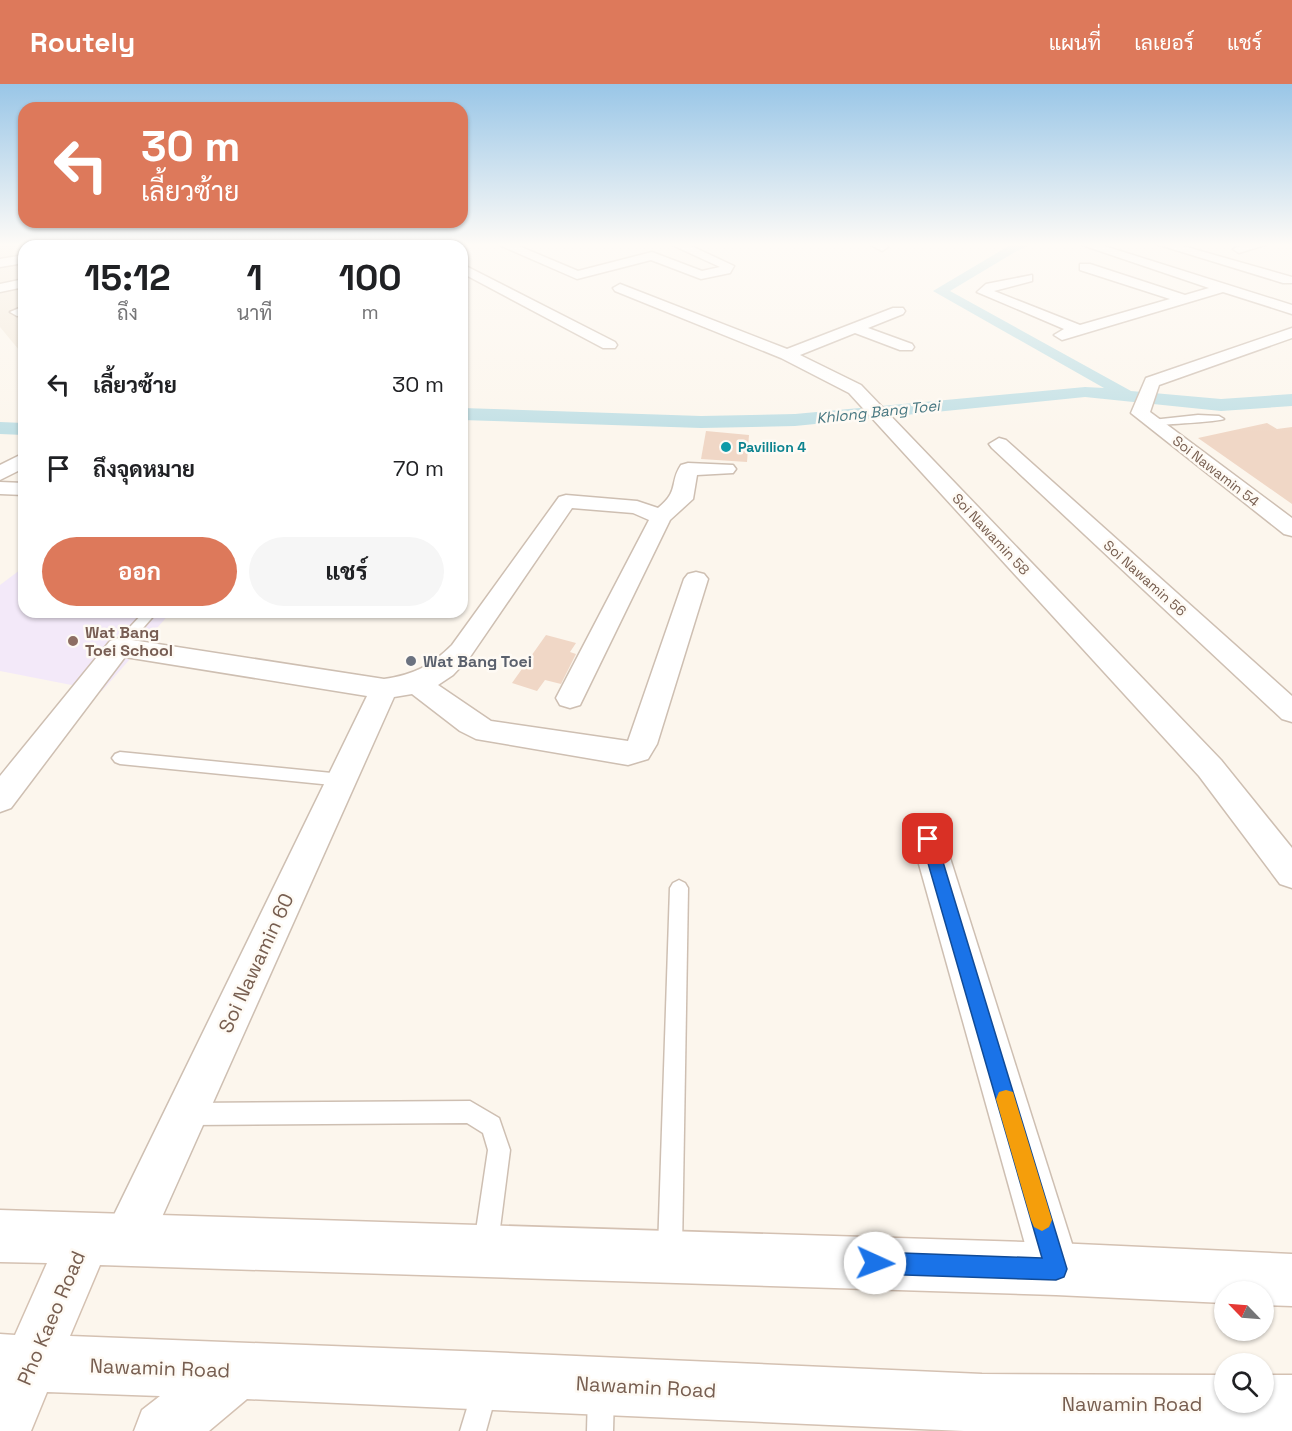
<!DOCTYPE html>
<html lang="th">
<head>
<meta charset="utf-8">
<style>
  :root { --surface:#fff; --page:#f6f6f6; --text:#202124; --muted:#757577; --accent:#dd795b }
  body { margin:0; font-family:"Space Grotesk",Sarabun,sans-serif; background:var(--page); color:var(--text); height:100vh; display:flex; flex-direction:column; font-size:22px; white-space:nowrap }
  * { box-sizing:border-box; margin:0 }
  p { font-size:20px; color:var(--muted) }
  .icon { flex:none; width:33px; height:33px; fill:none; stroke:currentColor; stroke-width:2; stroke-linecap:round; stroke-linejoin:round }
  .map { position:relative; flex:1; overflow:hidden }
  .side { position:absolute; left:18px; top:156px; width:450px; height:378px; display:flex; flex-direction:column; background:var(--surface); border-radius:18px; box-shadow:0 2px 4px #0004 }
  .side>* { flex:none }
  .banner { position:absolute; left:18px; top:18px; width:450px; height:126px; border-radius:18px; box-shadow:0 2px 4px #0004; background:#dd795b; color:#fff; overflow:hidden }
  .needle { width:39px; rotate:295deg }
  .controls { position:absolute; left:1214px; top:1197px; display:grid; gap:12px }
  .controls a { display:grid; place-items:center; width:60px; height:60px; border-radius:50%; background:var(--surface); box-shadow:0 2px 4px #0004; font-size:30px }
  .pin { position:absolute; display:grid; place-items:center; width:51px; height:51px; color:#fff; margin:-26px; border-radius:12px; box-shadow:0 3px 9px #0006 }
  .me { position:absolute; width:66px; margin:-33px; rotate:92deg; stroke-linejoin:round; filter:drop-shadow(0 0 4px #0008) }
  .turn { display:flex; align-items:center; gap:21px; height:126px; padding:0 24px; font-size:27px }
  .turn .icon { width:78px; height:78px; stroke-width:2.5 }
  .turn b { display:block; font-size:42px; line-height:51px }
  .eta { display:flex; justify-content:space-evenly; align-items:center; height:102px; text-align:center }
  .eta b { font-size:36px; font-weight:700; line-height:42px }
  .primary-button { display:flex; gap:12px; margin-top:auto; padding:12px 24px }
  .primary-button a { flex:1; height:69px; border-radius:36px; background:var(--accent); color:#fff; font-size:24px; font-weight:700; line-height:69px; text-align:center }
  .primary-button a+a { background:var(--page); color:var(--text) }
  ul { padding:0; list-style:none }
  li { display:flex; align-items:center; gap:18px; height:84px; padding:0 24px }
  li div { flex:1 }
  li b { display:block; font-size:22px }
  li em { font-style:normal }
  header { display:flex; align-items:center; gap:36px; box-sizing:border-box; height:84px; padding:0 30px; background:var(--accent); color:#fff }
  header strong { font-size:28px }
  nav { display:flex; gap:33px; margin-inline-start:auto; font-size:21px }
  .map>svg:first-child { display:block }
  .residential { fill:#f3e9db }
  .education { fill:#f3e9f9 }
  .lines { fill:none; stroke-linecap:round; stroke-linejoin:round }
  .canal { fill:#c2e0e5; fill-rule:evenodd }
  .building { fill:#f0d7c6 }
  .lane-casing { stroke:#cebfb2; stroke-width:3 }
  .street-casing { stroke:#cebfb2; stroke-width:3 }
  .secondary-casing { stroke:#d4c1b2; stroke-width:3 }
  .lane { fill:#fff; fill-rule:evenodd }
  .street { fill:#fff; fill-rule:evenodd }
  .secondary { fill:#fff; fill-rule:evenodd }
  .route { fill:#1a73e8; stroke:#114b97; stroke-width:1.5 }
  .slow { fill:#f59e0b }
  .culture-dot { fill:#0f9aa8; stroke:#fefaf4; stroke-width:2 }
  .education-dot { fill:#8d6e63; stroke:#fefaf4; stroke-width:2 }
  .worship-dot { fill:#6b7280; stroke:#fefaf4; stroke-width:2 }
  .labels { text-anchor:middle; stroke-width:5; stroke-linejoin:round; paint-order:stroke }
  .far-culture-label { font-size:14px; font-weight:bold; fill:#0d838f; stroke:#fefaf4; text-anchor:start }
  .far-street-label { font-size:14px; fill:#775e50; stroke:#fefaf4 }
  .far-water-label { font-size:15px; font-style:italic; fill:#477781; stroke:#fefaf4 }
  .education-label { font-size:16px; font-weight:bold; fill:#785e54; stroke:#fefaf4; text-anchor:start }
  .worship-label { font-size:16px; font-weight:bold; fill:#5b616d; stroke:#fefaf4; text-anchor:start }
  .near-street-label { font-size:20px; fill:#775e50; stroke:#fefaf4 }
</style>
</head>
<body>
<header>
<strong>Routely</strong>
<nav><a>แผนที่</a><a>เลเยอร์</a><a>แชร์</a></nav>
</header>
<div class="map">
<svg width="1292" height="1347" viewBox="0 0 1292 1347">
  <rect width="100%" height="100%" fill="#fcf6ed"/>
  <!-- residential -->
  <polygon class="residential" points="0,160 260,160 262,162 24,162 24,272 0,243"/>
  <!-- education -->
  <polygon class="education" points="24,483 24,528 171,528 102,607 0,587 0,501"/>
  <g class="lines">
    <!-- canal -->
    <g class="canal">
      <polygon points="1012,160 1032,160 1015,168 950,207 1131,307 1221,315 1292,310 1292,322 1221,327 1085,313 795,342 701,344 462,336 462,324 701,332 795,330 1085,303 1104,304 933,207"/>
      <polygon points="0,338 24,339 24,351 0,350"/>
    </g>
  </g>
  <!-- building -->
  <g class="building">
    <polygon points="1267,339 1277,345 1292,343 1292,420 1198,354"/>
    <polygon points="706,347 749,351 747,378 701,375"/>
    <polygon points="546,551 576,559 570,568 576,570 561,600 545,596 537,607 512,599"/>
  </g>
  <g class="lines">
    <defs>
      <g id="lane">
        <path d="M1198,331L1219,332L1224,335C1219,338 1164,340 1152,342L1147,339L1152,336Z"/>
        <polygon points="144,528 157,528 124,566 114,566 112,563 114,560"/>
        <polygon points="120,668 342,690 347,692 350,696 347,700 342,702 120,680 115,678 112,674 115,670"/>
        <polygon points="679,796 685,799 688,804 682,1166 678,1174 670,1178 662,1174 658,1166 670,804 673,799"/>
        <polygon points="470,1017 499,1034 510,1066 498,1160 494,1168 486,1172 478,1168 474,1160 488,1066 483,1049 467,1039 190,1041 183,1037 179,1030 183,1023 190,1019"/>
        <polygon points="484,1294 493,1298 497,1307 486,1347 460,1347 475,1298"/>
        <polygon points="601,1297 610,1301 614,1310 613,1347 587,1347 588,1310 592,1301"/>
      </g>
      <g id="street">
        <polygon points="86,160 106,160 85,162"/>
        <polygon points="202,160 221,160 201,162"/>
        <polygon points="407,160 422,160 423,162 408,162"/>
        <polygon points="497,160 514,160 578,187 652,168 702,187 720,183 670,160 687,160 734,182 730,189 701,195 651,176 577,195"/>
        <polygon points="869,160 886,160 888,163 882,167"/>
        <polygon points="1079,160 1098,160 1292,221 1292,230 1223,208 1062,256 1054,251 1064,245 977,208 986,200 1032,191 1032,197 994,207 1080,241 1170,215 1080,186 1080,180 1090,180 1185,211 1209,204"/>
        <polygon points="1156,160 1176,160 1292,193 1292,199 1283,199"/>
        <polygon points="1244,160 1268,160 1239,169 1233,165"/>
        <polygon points="24,171 24,179 0,183 0,175"/>
        <polygon points="462,180 615,258 617,261 615,264 603,264 462,189"/>
        <polygon points="24,195 24,203 0,208 0,200"/>
        <polygon points="620,200 787,265 893,224 903,224 905,227 903,230 868,244 912,260 914,263 912,266 900,266 855,249 800,271 861,301 1221,676 1292,764 1292,804 1280,800 1199,692 849,309 781,274 615,207 613,204"/>
        <polygon points="24,222 24,231 17,232 10,228"/>
        <polygon points="1292,244 1292,254 1159,301 1150,328 1292,434 1292,452 1284,450 1131,329 1146,294"/>
        <polygon points="999,354 1006,356 1292,612 1292,638 1282,635 992,364 989,360"/>
        <polygon points="24,369 24,384 0,396 0,381"/>
        <path d="M688,379L733,381L736,385L733,389L697,391L693,415L670,436L580,621L570,624L560,621L556,614L649,436L633,429L572,424L470,573L453,591L438,601L491,637L628,657L684,495L688,490L696,488L704,490L708,495L657,660L648,675L628,681L476,655L460,647L412,610L394,613L145,1171L128,1177L111,1171L105,1154L111,1137L367,612L125,573L11,724L0,728V692L110,557L119,554L384,595C413,591 431,582 452,561L559,413L566,411L637,417L658,424C680,406 669,399 681,381Z"/>
        <polygon points="0,398 24,399 24,411 0,410"/>
        <polygon points="928,741 940,745 944,755 1080,1185 1073,1202 1056,1209 1039,1202 1032,1185 912,755 916,745"/>
      </g>
      <polygon id="secondary" points="0,1126 1056,1159 1292,1170 1292,1222 1263,1221 1263,1208 1224,1208 1224,1219 1056,1211 100,1181 70,1252 487,1268 982,1290 1224,1291 1224,1318 1263,1318 1263,1291 1292,1291 1292,1347 964,1347 247,1315 209,1347 134,1347 142,1326 160,1312 47,1308 31,1347 0,1347 0,1250 15,1251 47,1179 0,1178"/>
    </defs>
    <!-- lane casing -->
    <use href="#lane" class="lane-casing"/>
    <!-- street casing -->
    <use href="#street" class="street-casing"/>
    <!-- secondary casing -->
    <use href="#secondary" class="secondary-casing"/>
    <!-- lane -->
    <use href="#lane" class="lane"/>
    <!-- street -->
    <use href="#street" class="street"/>
    <!-- secondary -->
    <use href="#secondary" class="secondary"/>
  </g>
  <!-- sky -->
  <linearGradient id="sky" x2="0" y2="1"><stop stop-color="#99c6e7"/><stop offset="0.46" stop-color="#fefbf7"/><stop offset="1" stop-color="#fefbf7" stop-opacity="0"/></linearGradient>
  <rect width="1292" height="349" fill="url(#sky)"/>
  <!-- route -->
  <polygon class="route" points="928,748 936,755 1067,1185 1064,1193 1056,1196 875,1190 867,1187 864,1179 867,1171 875,1168 1042,1174 921,755"/>
  <!-- slow -->
  <polygon class="slow" points="1006,1006 1013,1008 1015,1015 1052,1136 1049,1143 1042,1147 1034,1143 1031,1136 996,1015 999,1008"/>
  <!-- markers -->
  <circle class="culture-dot" cx="726" cy="363" r="6"/>
  <circle class="education-dot" cx="73" cy="557" r="6"/>
  <circle class="worship-dot" cx="411" cy="577" r="6"/>
  <g class="labels">
    <!-- far-culture labels -->
    <g class="far-culture-label">
      <text x="738" y="368">Pavillion 4</text>
    </g>
    <!-- far-street labels -->
    <g class="far-street-label">
      <text transform="translate(1216 387) rotate(38)" y="5">Soi Nawamin 54</text>
      <text transform="translate(991 450) rotate(47)" y="5">Soi Nawamin 58</text>
      <text transform="translate(1145 494) rotate(42)" y="5">Soi Nawamin 56</text>
    </g>
    <!-- far-water labels -->
    <g class="far-water-label">
      <text transform="translate(878 328) rotate(-6)" y="5">Khlong Bang Toei</text>
    </g>
    <!-- education labels -->
    <g class="education-label">
      <text x="85" y="554">Wat Bang<tspan x="85" dy="18">Toei School</tspan></text>
    </g>
    <!-- worship labels -->
    <g class="worship-label">
      <text x="423" y="583">Wat Bang Toei</text>
    </g>
    <!-- near-street labels -->
    <g class="near-street-label">
      <text transform="translate(256 879) rotate(-65)" y="7">Soi Nawamin 60</text>
      <text transform="translate(51 1234) rotate(-67)" y="7">Pho Kaeo Road</text>
      <text transform="translate(160 1284) rotate(2)" y="7">Nawamin Road</text>
      <text transform="translate(646 1303) rotate(3)" y="7">Nawamin Road</text>
      <text x="1132" y="1327">Nawamin Road</text>
    </g>
  </g>
</svg>
<div class="controls">
<a><svg class="needle" viewBox="-14 -14 28 28"><path d="M0-13l5 13h-10z" fill="#e53935"/><path d="M0 13l5-13h-10z" fill="#757577"/></svg></a>
<a><svg class="icon" aria-label="search" viewBox="0 0 24 24"><circle cx="10" cy="10" r="6"/><path d="M15 15l6 6"/></svg></a>
</div>
<div class="pin" style="left:928px;top:755px;background:#d93025"><svg class="icon" aria-label="arrive" viewBox="0 0 24 24"><path d="M6 21V4h12l-3 4 3 4H6"/></svg></div>
<svg class="me" style="left:875px;top:1179px" viewBox="-20 -20 40 40"><circle r="19" fill="#fff"/><path d="M0-13L10 11 0 6-10 11z" fill="#1a73e8"/></svg>
<div class="banner">
<div class="turn"><svg class="icon" aria-label="left" viewBox="0 0 24 24"><path d="M17 20v-9H6M10 6l-5 5 5 5"/></svg><div><b>30 m</b>เลี้ยวซ้าย</div></div>
</div>
<section class="side">
<div class="eta">
<div><b>15:12</b><p>ถึง</p></div>
<div><b>1</b><p>นาที</p></div>
<div><b>100</b><p>m</p></div>
</div>
<ul>
<li><svg class="icon" aria-label="left" viewBox="0 0 24 24"><path d="M17 20v-9H6M10 6l-5 5 5 5"/></svg><div><b>เลี้ยวซ้าย</b></div><em>30 m</em></li>
<li><svg class="icon" aria-label="arrive" viewBox="0 0 24 24"><path d="M6 21V4h12l-3 4 3 4H6"/></svg><div><b>ถึงจุดหมาย</b></div><em>70 m</em></li>
</ul>
<div class="primary-button"><a>ออก</a><a>แชร์</a></div>
</section>
</div>
</body>
</html>
